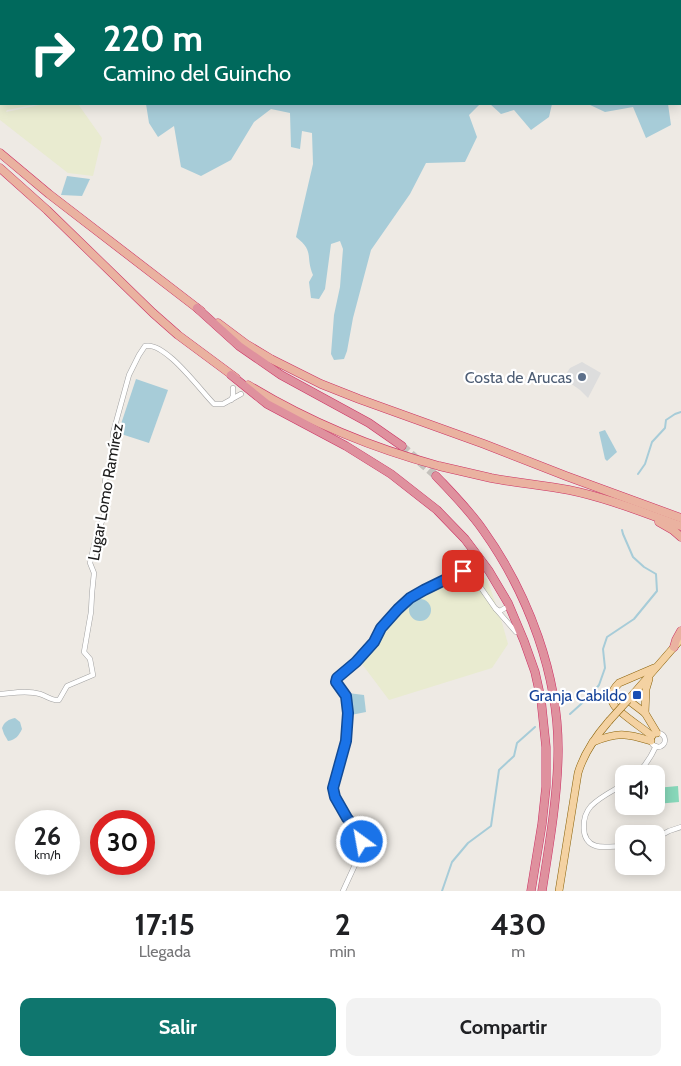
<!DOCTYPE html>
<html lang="es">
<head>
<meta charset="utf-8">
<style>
  :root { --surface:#fff; --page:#f2f2f2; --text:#202124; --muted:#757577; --accent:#0f766e }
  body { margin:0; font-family:Cabin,sans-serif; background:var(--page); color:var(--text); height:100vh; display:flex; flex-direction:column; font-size:19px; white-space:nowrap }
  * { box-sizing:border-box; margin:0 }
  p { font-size:16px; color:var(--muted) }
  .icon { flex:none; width:28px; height:28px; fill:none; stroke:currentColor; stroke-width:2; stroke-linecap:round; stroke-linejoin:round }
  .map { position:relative; height:891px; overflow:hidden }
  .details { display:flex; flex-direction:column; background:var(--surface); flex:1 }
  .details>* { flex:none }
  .guide { position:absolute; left:0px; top:0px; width:681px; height:105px; box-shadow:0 2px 12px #0003; background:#00695c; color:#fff; overflow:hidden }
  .controls { position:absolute; left:615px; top:765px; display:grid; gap:10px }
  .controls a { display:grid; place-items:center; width:50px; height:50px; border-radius:10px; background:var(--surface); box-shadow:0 2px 12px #0003; font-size:25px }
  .speed { position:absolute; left:15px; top:810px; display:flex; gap:10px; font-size:25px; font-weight:700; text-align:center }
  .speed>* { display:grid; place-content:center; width:65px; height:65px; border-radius:50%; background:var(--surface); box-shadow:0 2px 12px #0003; line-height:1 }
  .speed small { font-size:12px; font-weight:400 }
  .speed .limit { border:8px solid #d22; background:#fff; color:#111 }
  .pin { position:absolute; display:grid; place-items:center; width:42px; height:42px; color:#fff; margin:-21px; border-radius:10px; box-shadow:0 2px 8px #0006 }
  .me { position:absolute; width:55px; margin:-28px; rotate:328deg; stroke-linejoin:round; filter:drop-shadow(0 0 4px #0008) }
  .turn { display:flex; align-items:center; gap:18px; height:105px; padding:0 20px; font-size:22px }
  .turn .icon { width:65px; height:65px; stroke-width:2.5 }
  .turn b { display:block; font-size:35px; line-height:42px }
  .eta { display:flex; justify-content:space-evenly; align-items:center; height:85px; text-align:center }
  .eta b { font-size:30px; font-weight:700; line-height:35px }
  .cta { display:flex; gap:10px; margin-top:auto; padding:10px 20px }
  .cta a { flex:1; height:58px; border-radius:10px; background:var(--accent); color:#fff; font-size:20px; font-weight:700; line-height:58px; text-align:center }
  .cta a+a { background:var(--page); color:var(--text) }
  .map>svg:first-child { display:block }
  .farmland { fill:#e9ebd0 }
  .pitch { fill:#87d7b9 }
  .parking { fill:#ddd }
  .water { fill:#a7ccd8 }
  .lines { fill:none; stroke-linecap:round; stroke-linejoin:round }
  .stream { stroke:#a7ccd8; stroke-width:2 }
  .motorway-tunnel { stroke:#c4c1bc; stroke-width:8; stroke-dasharray:8 4; stroke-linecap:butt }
  .minor-casing { stroke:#a1a1a1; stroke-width:5.5 }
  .primary-casing { stroke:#8b630b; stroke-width:8 }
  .trunk-casing { stroke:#cb3164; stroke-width:9 }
  .motorway-casing { stroke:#cb3164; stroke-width:9 }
  .minor { stroke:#fff; stroke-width:4.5 }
  .primary { stroke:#f4d2a2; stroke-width:7 }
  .trunk { stroke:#eab2a0; stroke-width:8 }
  .motorway { stroke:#df919e; stroke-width:8 }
  .primary-bridge-casing { stroke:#8b630b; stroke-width:8; stroke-linecap:butt }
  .primary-bridge { stroke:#f4d2a2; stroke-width:7 }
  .route-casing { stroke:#114b97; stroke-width:12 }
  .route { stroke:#1a73e8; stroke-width:9 }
  .service-dot { fill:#5c6f8a; stroke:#fff; stroke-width:2 }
  .transit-dot { fill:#1a4fb4; stroke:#fff; stroke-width:2 }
  .labels { text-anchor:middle; stroke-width:4.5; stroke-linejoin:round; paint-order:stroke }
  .service-label { font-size:16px; fill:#4e5e75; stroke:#fff; text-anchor:end }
  .street-label { font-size:16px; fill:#1d1d1d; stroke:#fff }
  .transit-label { font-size:16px; fill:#164399; stroke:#fff; text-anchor:end }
</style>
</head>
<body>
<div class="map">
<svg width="681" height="891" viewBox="0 0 681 891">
  <rect width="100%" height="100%" fill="#eeeae4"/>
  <!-- farmland -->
  <g class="farmland">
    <polygon points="0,0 12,0 13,1 1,1 1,104 38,104 7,110 6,112 44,104 78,104 102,138 93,176 68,173 0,120"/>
    <polygon points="472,571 487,579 501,619 508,644 492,668 389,700 362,664 410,598"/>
  </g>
  <!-- pitch -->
  <polygon class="pitch" points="678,786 679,802 656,804 656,788"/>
  <!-- parking -->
  <polygon class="parking" points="582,362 601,373 588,398 580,390 566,380 566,374 570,368"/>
  <!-- water -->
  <g class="water">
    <polygon points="80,0 681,0 681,92 680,92 680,1 84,1"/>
    <path d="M146,104H480L469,115L477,137L465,162L426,163L410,194L371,250L353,318L347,351L344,359L334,360L331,354L334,315L340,287L343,249L340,241L331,244L325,289L319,299L311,298L309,282L313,275C305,256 315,252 296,237L313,164L312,133L302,131L300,149L291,147L290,113L271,109L254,122L231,160L201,176L181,167L174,126L158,137L149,123Z"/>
    <polygon points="490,104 552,104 549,117 531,130 514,110 501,114"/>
    <polygon points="588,104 668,104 671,125 646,138 633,107 605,112"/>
    <polygon points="67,176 90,179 82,196 61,195"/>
    <polygon points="136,379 168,390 149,443 118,433"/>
    <polygon points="605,430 617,452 607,461 605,459 599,432"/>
    <circle cx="420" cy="610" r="11"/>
    <polygon points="348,693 364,695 366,712 351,715"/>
    <path d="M15,718L20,722L22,729C19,735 16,740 8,741L4,734L2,728C4,722 9,719 15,718Z"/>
  </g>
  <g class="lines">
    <!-- stream -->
    <g class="stream">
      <polyline points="638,474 645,464 652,442 665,428 666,420 675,414 681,412"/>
      <polyline points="570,714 590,696 599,685 605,668 603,649 607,637 634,619 657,591 656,574 644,567 633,557 623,534 622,530"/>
      <polyline points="442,891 452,862 468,843 491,826 499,770 514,756 517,743 535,727"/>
    </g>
    <!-- motorway-tunnel -->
    <polyline class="motorway-tunnel" points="402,446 436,476"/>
    <defs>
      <g id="minor">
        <polyline points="231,400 233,396 233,388"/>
        <polyline points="496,609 500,611 505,608"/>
        <path d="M0,694C13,693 27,690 40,694C47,696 52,701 59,700L67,686L93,675L90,659L84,652L91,612L92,593L94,573L90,563L96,537L104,516L107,489L105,481L114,445L113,433L129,375L139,355L145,346C165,341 200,390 214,404H223L241,394"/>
        <circle cx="658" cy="740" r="7"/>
        <path d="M637,774C646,765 651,757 656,746"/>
        <path d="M624,784C613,791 601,796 591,806C582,816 579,841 596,846C603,848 616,846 624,846"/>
        <polyline points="656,838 669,831 681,827"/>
        <polyline points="343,891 360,854 362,842 360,834 347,818 335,797 333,788 346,741 348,713 346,696 336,682 337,678 356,662 373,643 381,628 398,609 410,598 424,590 463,571 468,571 472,575 495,608 516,632"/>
      </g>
      <g id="primary">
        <polyline points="645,713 646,689 649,679"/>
        <polyline points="657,733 645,713 628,700 681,639"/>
        <path d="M652,736C644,729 619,713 614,705C609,697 613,689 619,683L654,668"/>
        <path d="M593,742C617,732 626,733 651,741"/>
        <path d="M559,891L578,773C584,753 595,737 609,721"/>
      </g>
      <g id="trunk">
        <polyline points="0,153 49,194 201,311"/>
        <polyline points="0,168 47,210 153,313 178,335 236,378"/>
        <polyline points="218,323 246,344 271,359 321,384 359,399 484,444 566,476 681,518"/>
        <path d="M248,385C307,421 372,448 439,466C456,470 474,474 491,478C517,483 543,485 569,490C608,498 644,513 681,526"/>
        <polyline points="659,522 673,530 681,537"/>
        <polyline points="674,647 676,640 681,631"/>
      </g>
      <g id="motorway">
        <polyline points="197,308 239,346 281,375 369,423 402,446"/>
        <polyline points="231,375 267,404 346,446 391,474 437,510 465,539 489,571 508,603 524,641 535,672 541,699 546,747 546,787 542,824 531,891"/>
        <path d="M436,476C452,493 470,511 483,530C528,593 560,677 558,756C557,801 549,846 542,891"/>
      </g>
    </defs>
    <!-- minor casing -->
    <use href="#minor" class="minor-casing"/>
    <!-- primary casing -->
    <use href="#primary" class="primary-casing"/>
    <!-- trunk casing -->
    <use href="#trunk" class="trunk-casing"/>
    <!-- motorway casing -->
    <use href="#motorway" class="motorway-casing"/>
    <!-- minor -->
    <use href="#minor" class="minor"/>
    <!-- primary -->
    <use href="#primary" class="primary"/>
    <!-- trunk -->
    <use href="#trunk" class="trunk"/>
    <!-- motorway -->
    <use href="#motorway" class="motorway"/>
    <defs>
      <polyline id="primary-bridge" points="609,721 628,700"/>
    </defs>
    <!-- primary-bridge casing -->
    <use href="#primary-bridge" class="primary-bridge-casing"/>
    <!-- primary-bridge -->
    <use href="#primary-bridge" class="primary-bridge"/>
  </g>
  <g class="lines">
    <defs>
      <polyline id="route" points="362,842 360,834 347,818 335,797 333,788 346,741 348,713 346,696 336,682 337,678 356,662 374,642 381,628 398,609 410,598 424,590 463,571"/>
    </defs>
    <!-- route casing -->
    <use href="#route" class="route-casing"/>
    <!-- route -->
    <use href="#route" class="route"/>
  </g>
  <!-- markers -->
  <circle class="service-dot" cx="582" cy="377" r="5"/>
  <rect class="transit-dot" x="632" y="690" width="10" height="10" rx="2.5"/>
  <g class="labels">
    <!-- service labels -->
    <g class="service-label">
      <text x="572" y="383">Costa de Arucas</text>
    </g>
    <!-- street labels -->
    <g class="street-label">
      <text transform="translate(105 492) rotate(-80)" y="6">Lugar Lomo Ramírez</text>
    </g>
    <!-- transit labels -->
    <g class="transit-label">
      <text x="627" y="701">Granja Cabildo</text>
    </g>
  </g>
</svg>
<div class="controls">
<a><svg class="icon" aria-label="sound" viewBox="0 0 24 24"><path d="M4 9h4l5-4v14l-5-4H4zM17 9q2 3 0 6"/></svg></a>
<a><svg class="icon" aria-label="search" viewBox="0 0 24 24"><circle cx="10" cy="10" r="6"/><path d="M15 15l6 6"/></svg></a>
</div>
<div class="speed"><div>26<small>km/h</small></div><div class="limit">30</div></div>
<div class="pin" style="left:463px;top:571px;background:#d93025"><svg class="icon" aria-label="arrive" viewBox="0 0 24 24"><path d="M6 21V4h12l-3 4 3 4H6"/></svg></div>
<svg class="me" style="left:362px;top:842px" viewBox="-20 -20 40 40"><circle r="17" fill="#1a73e8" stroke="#fff" stroke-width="3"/><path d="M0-11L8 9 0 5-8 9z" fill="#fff"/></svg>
<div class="guide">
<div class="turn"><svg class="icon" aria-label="right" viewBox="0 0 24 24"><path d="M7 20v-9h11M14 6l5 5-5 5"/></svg><div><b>220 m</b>Camino del Guincho</div></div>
</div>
</div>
<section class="details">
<div class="eta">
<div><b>17:15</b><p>Llegada</p></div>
<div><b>2</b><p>min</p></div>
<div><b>430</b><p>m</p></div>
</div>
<div class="cta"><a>Salir</a><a>Compartir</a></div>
</section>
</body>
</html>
